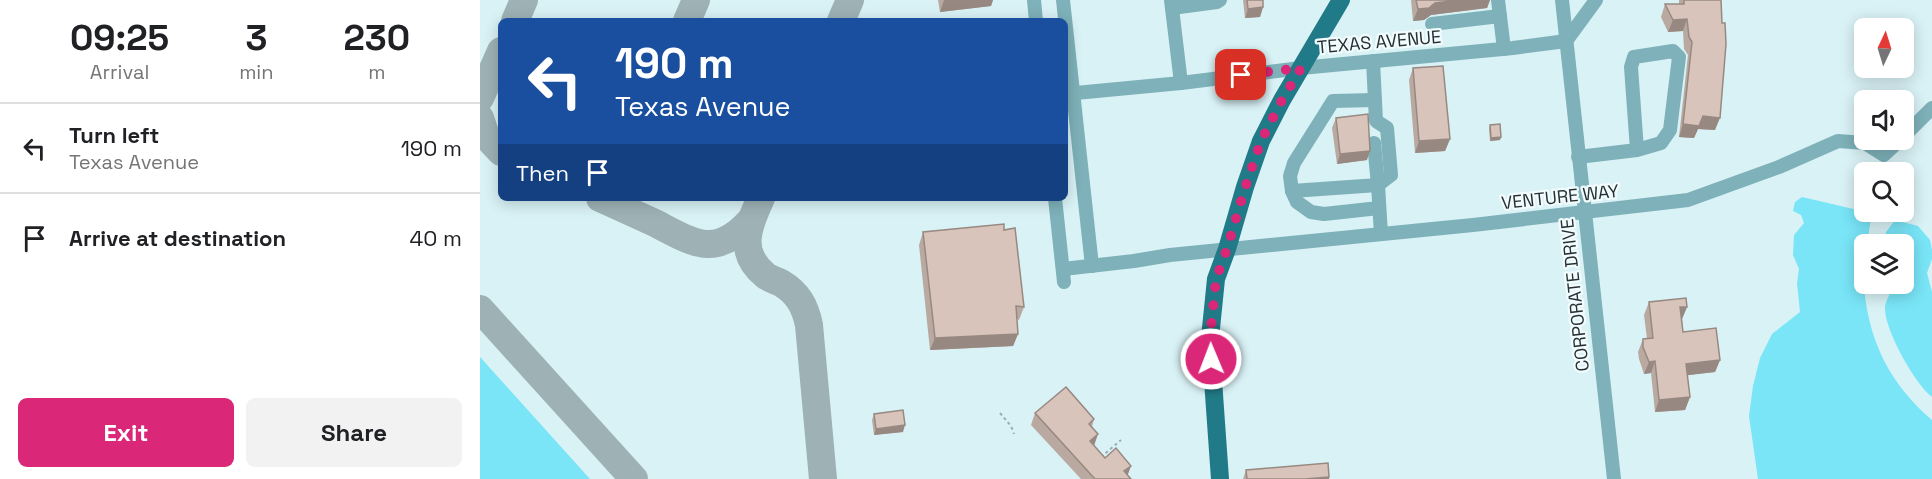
<!DOCTYPE html>
<html lang="en">
<head>
<meta charset="utf-8">
<style>
  :root { --surface:#fff; --page:#f2f2f2; --text:#202124; --muted:#757577; --line:#e0e0e0; --accent:#db2777 }
  body { margin:0; font-family:"Space Grotesk",sans-serif; background:var(--page); color:var(--text); height:100vh; display:flex; flex-direction:column; font-size:22px; white-space:nowrap }
  * { box-sizing:border-box; margin:0 }
  p { font-size:20px; color:var(--muted) }
  .icon { flex:none; width:33px; height:33px; fill:none; stroke:currentColor; stroke-width:2; stroke-linecap:round; stroke-linejoin:round }
  .map { position:relative; flex:1; overflow:hidden }
  .sheet { display:flex; flex-direction:column; background:var(--surface); width:480px }
  .sheet>* { flex:none }
  .hud { position:absolute; left:18px; top:18px; width:570px; height:183px; border-radius:9px; box-shadow:0 3px 15px #0003; background:#1a4fa0; color:#fff; overflow:hidden }
  .needle { width:39px; rotate:4deg }
  .tools { position:absolute; left:1374px; top:18px; display:grid; gap:12px }
  .tools a { display:grid; place-items:center; width:60px; height:60px; border-radius:9px; background:var(--surface); box-shadow:0 3px 15px #0003; font-size:30px }
  .pin { position:absolute; display:grid; place-items:center; width:51px; height:51px; color:#fff; margin:-26px; border-radius:12px; box-shadow:0 3px 9px #0006 }
  .me { position:absolute; width:66px; margin:-33px; rotate:359deg; stroke-linejoin:round; filter:drop-shadow(0 0 4px #0008) }
  .turn { display:flex; align-items:center; gap:21px; height:126px; padding:0 18px; font-size:27px }
  .turn .icon { width:78px; height:78px; stroke-width:2.5 }
  .turn b { display:block; font-size:42px; line-height:51px }
  .then { display:flex; align-items:center; height:57px; padding:0 18px; background:#0003; gap:12px; font-size:22px }
  .eta { display:flex; justify-content:space-evenly; align-items:center; height:102px; text-align:center }
  .eta b { font-size:36px; font-weight:700; line-height:42px }
  .primary-button { display:flex; gap:12px; margin-top:auto; padding:12px 18px }
  .primary-button a { flex:1; height:69px; border-radius:9px; background:var(--accent); color:#fff; font-size:24px; font-weight:700; line-height:69px; text-align:center }
  .primary-button a+a { background:var(--page); color:var(--text) }
  ul { padding:0; list-style:none }
  li { display:flex; align-items:center; gap:18px; height:90px; padding:0 18px; border-top:2px solid var(--line) }
  li div { flex:1 }
  li b { display:block; font-size:22px }
  li em { font-style:normal }
  main { display:flex; flex:1; min-height:0 }
  .map>svg:first-child { display:block }
  .green { fill:#79e5f7 }
  .lines { fill:none; stroke-linecap:round; stroke-linejoin:round }
  .taxiway { stroke:#9eb2b5; stroke-width:28 }
  .path { stroke:#9baeb1; stroke-width:2; stroke-dasharray:3 3; stroke-linecap:butt }
  .minor { stroke:#7eb1b9; stroke-width:14 }
  .major { stroke:#217a87; stroke-width:18 }
  .wall { fill:#baa9a0 }
  .shaded-wall { fill:#978982 }
  .building { fill:#d8c4ba; stroke:#978982; stroke-width:1.5 }
  .route { stroke:#db2777; stroke-width:10; stroke-dasharray:0 18 }
  .labels { text-anchor:middle; stroke-width:4.5; stroke-linejoin:round; paint-order:stroke }
  .street-label { font-size:18px; fill:#262f31; stroke:#f2fcfe }
</style>
</head>
<body>
<main>
<section class="sheet">
<div class="eta">
<div><b>09:25</b><p>Arrival</p></div>
<div><b>3</b><p>min</p></div>
<div><b>230</b><p>m</p></div>
</div>
<ul>
<li><svg class="icon" aria-label="left" viewBox="0 0 24 24"><path d="M17 20v-9H6M10 6l-5 5 5 5"/></svg><div><b>Turn left</b><p>Texas Avenue</p></div><em>190 m</em></li>
<li><svg class="icon" aria-label="arrive" viewBox="0 0 24 24"><path d="M6 21V4h12l-3 4 3 4H6"/></svg><div><b>Arrive at destination</b></div><em>40 m</em></li>
</ul>
<div class="primary-button"><a>Exit</a><a>Share</a></div>
</section>
<div class="map">
<svg width="1452" height="479" viewBox="0 0 1452 479">
  <rect width="100%" height="100%" fill="#d9f2f6"/>
  <!-- green -->
  <g class="green">
    <path d="M1322,197L1382,211L1391,218L1387,244H1384C1384,258 1382,273 1384,287C1389,342 1410,384 1452,420V479H1278L1269,416L1273,386L1280,358L1292,334L1320,312L1317,283L1319,269L1313,255L1314,235L1324,223L1321,215L1313,211L1315,202Z"/>
    <path d="M1415,220L1438,226L1450,240L1452,250V259L1447,273L1452,292V397C1435,384 1406,332 1405,310C1404,302 1412,292 1414,284H1424V244H1403L1406,232Z"/>
    <polygon points="0,357 110,479 0,479"/>
  </g>
  <g class="lines">
    <!-- taxiway -->
    <g class="taxiway">
      <polyline points="35,21 44,0"/>
      <polyline points="207,21 216,0"/>
      <polyline points="361,21 370,0"/>
      <polyline points="0,98 21,51"/>
      <polyline points="0,118 6,136 21,152"/>
      <path d="M120,198C138,206 157,215 175,223C214,243 235,259 270,221"/>
      <path d="M281,198C268,226 257,252 285,275C289,279 296,280 301,283C318,293 325,306 329,325L343,479"/>
      <polyline points="0,309 154,479"/>
    </g>
    <!-- path -->
    <g class="path">
      <polyline points="520,413 531,426 534,434"/>
      <polyline points="621,457 641,440"/>
    </g>
    <!-- minor -->
    <g class="minor">
      <polyline points="554,0 556,21"/>
      <polyline points="583,0 612,266"/>
      <polyline points="691,0 701,83"/>
      <polyline points="1018,0 1024,49"/>
      <polyline points="1082,0 1134,479"/>
      <polyline points="692,8 737,2 740,0"/>
      <polyline points="952,24 1020,16"/>
      <polyline points="893,61 896,121 907,128 911,175 898,185"/>
      <polyline points="585,94 701,83 821,68 1033,48 1086,41 1116,0"/>
      <polyline points="895,100 853,101 814,163 810,176 812,191 817,202 831,212 844,214 899,208"/>
      <polyline points="1424,136 1452,108"/>
      <polyline points="894,143 898,185"/>
      <polyline points="1098,157 1157,150 1181,143 1190,130 1199,57 1193,51 1154,57 1151,67 1157,150"/>
      <polyline points="812,191 898,185 901,234"/>
      <polyline points="575,198 584,282"/>
      <polyline points="583,269 654,261 690,255 993,225 1208,200 1299,167 1358,141 1385,143 1404,155 1420,140"/>
    </g>
    <!-- major -->
    <polyline class="major" points="740,479 730,338 736,279 747,249 765,187 781,141 802,100 861,0"/>
  </g>
  <!-- wall -->
  <g class="wall">
    <polygon points="458,0 513,0 511,6 460,12"/>
    <polygon points="763,0 783,0 783,7 780,17 765,18"/>
    <polygon points="931,0 1010,0 1007,8 951,15 944,20 933,21"/>
    <polygon points="1199,0 1241,0 1235,130 1218,129 1214,138 1199,137 1208,55 1204,49 1203,31 1188,32 1181,17 1185,4 1199,4"/>
    <polygon points="933,68 970,139 965,151 935,153 929,80"/>
    <polygon points="856,118 887,160 857,164 852,128"/>
    <polygon points="1010,125 1021,137 1020,140 1010,141 1009,129"/>
    <polygon points="524,230 544,307 539,320 537,319 538,334 533,346 450,350 439,245 443,232"/>
    <polygon points="1169,302 1207,307 1202,319 1203,332 1240,360 1235,372 1207,375 1210,397 1205,410 1175,412 1171,373 1164,374 1159,359 1158,352 1163,339 1167,339 1164,315"/>
    <polygon points="555,413 614,419 612,427 614,446 625,458 647,475 651,479 601,479 551,425"/>
    <polygon points="394,414 423,432 394,435 392,420"/>
    <polygon points="766,470 849,479 763,479"/>
  </g>
  <!-- shaded-wall -->
  <g class="shaded-wall">
    <polygon points="464,0 513,0 511,6 460,12"/>
    <polygon points="979,0 1010,0 1007,8 951,15 944,20 933,21 938,9 955,3"/>
    <polygon points="783,7 780,17 765,18 768,9"/>
    <polygon points="1207,19 1203,31 1188,32 1193,20"/>
    <polygon points="1223,116 1240,118 1235,130 1218,129 1214,138 1199,137 1203,124"/>
    <polygon points="1021,137 1020,140 1010,141 1011,138"/>
    <polygon points="970,139 965,151 935,153 939,141"/>
    <polygon points="890,151 887,160 857,164 860,154"/>
    <polygon points="1200,307 1207,307 1202,319 1196,320"/>
    <polygon points="538,334 533,346 450,350 455,338"/>
    <polygon points="1240,360 1235,372 1201,376 1206,364"/>
    <polygon points="1175,361 1171,373 1164,374 1169,362"/>
    <polygon points="1210,397 1205,410 1175,412 1179,400"/>
    <polygon points="425,425 423,432 394,435 396,429"/>
    <polygon points="618,434 614,446 610,441"/>
    <polygon points="651,466 647,477 644,471"/>
    <polygon points="849,477 849,479 825,479"/>
  </g>
  <!-- building -->
  <g class="building">
    <polygon points="767,0 783,0 783,7 768,9"/>
    <polygon points="936,0 979,0 955,3 949,8 938,9"/>
    <polygon points="1204,0 1241,0 1242,23 1245,23 1246,44 1240,118 1223,116 1219,126 1203,124 1212,42 1209,37 1207,19 1193,20 1185,4 1204,4"/>
    <polygon points="963,66 970,139 939,141 933,68"/>
    <polygon points="888,114 890,151 860,154 856,118"/>
    <polygon points="1020,124 1021,137 1011,138 1010,125"/>
    <polygon points="524,224 524,230 535,228 544,307 536,306 538,334 455,338 443,232"/>
    <polygon points="1206,298 1207,307 1200,307 1203,332 1236,328 1240,360 1206,364 1210,397 1179,400 1175,361 1169,362 1163,347 1163,339 1173,338 1169,302"/>
    <polygon points="586,387 614,419 609,424 618,434 610,441 625,458 636,448 651,466 644,471 651,479 615,479 555,413"/>
    <polygon points="423,410 425,425 396,429 394,414"/>
    <polygon points="848,463 849,477 825,479 767,479 766,470"/>
  </g>
  <g class="lines">
    <!-- route -->
    <polyline class="route" points="731,359 730,338 736,279 747,249 765,188 781,141 802,100 821,68 761,75"/>
  </g>
  <g class="labels">
    <!-- street labels -->
    <g class="street-label">
      <text transform="translate(899 42) rotate(-5)" y="6">TEXAS AVENUE</text>
      <text transform="translate(1080 197) rotate(-6)" y="6">VENTURE WAY</text>
      <text transform="translate(1095 295) rotate(-96)" y="6">CORPORATE DRIVE</text>
    </g>
  </g>
</svg>
<div class="tools">
<a><svg class="needle" viewBox="-14 -14 28 28"><path d="M0-13l5 13h-10z" fill="#e53935"/><path d="M0 13l5-13h-10z" fill="#757577"/></svg></a>
<a><svg class="icon" aria-label="sound" viewBox="0 0 24 24"><path d="M4 9h4l5-4v14l-5-4H4zM17 9q2 3 0 6"/></svg></a>
<a><svg class="icon" aria-label="search" viewBox="0 0 24 24"><circle cx="10" cy="10" r="6"/><path d="M15 15l6 6"/></svg></a>
<a><svg class="icon" aria-label="layers" viewBox="0 0 24 24"><path d="M12 4l9 5-9 5-9-5zM3 14l9 5 9-5"/></svg></a>
</div>
<div class="pin" style="left:761px;top:75px;background:#d93025"><svg class="icon" aria-label="arrive" viewBox="0 0 24 24"><path d="M6 21V4h12l-3 4 3 4H6"/></svg></div>
<svg class="me" style="left:731px;top:359px" viewBox="-20 -20 40 40"><circle r="17" fill="#db2777" stroke="#fff" stroke-width="3"/><path d="M0-11L8 9 0 5-8 9z" fill="#fff"/></svg>
<div class="hud">
<div class="turn"><svg class="icon" aria-label="left" viewBox="0 0 24 24"><path d="M17 20v-9H6M10 6l-5 5 5 5"/></svg><div><b>190 m</b>Texas Avenue</div></div>
<div class="then">Then<svg class="icon" aria-label="arrive" viewBox="0 0 24 24"><path d="M6 21V4h12l-3 4 3 4H6"/></svg></div>
</div>
</div>
</main>
</body>
</html>
